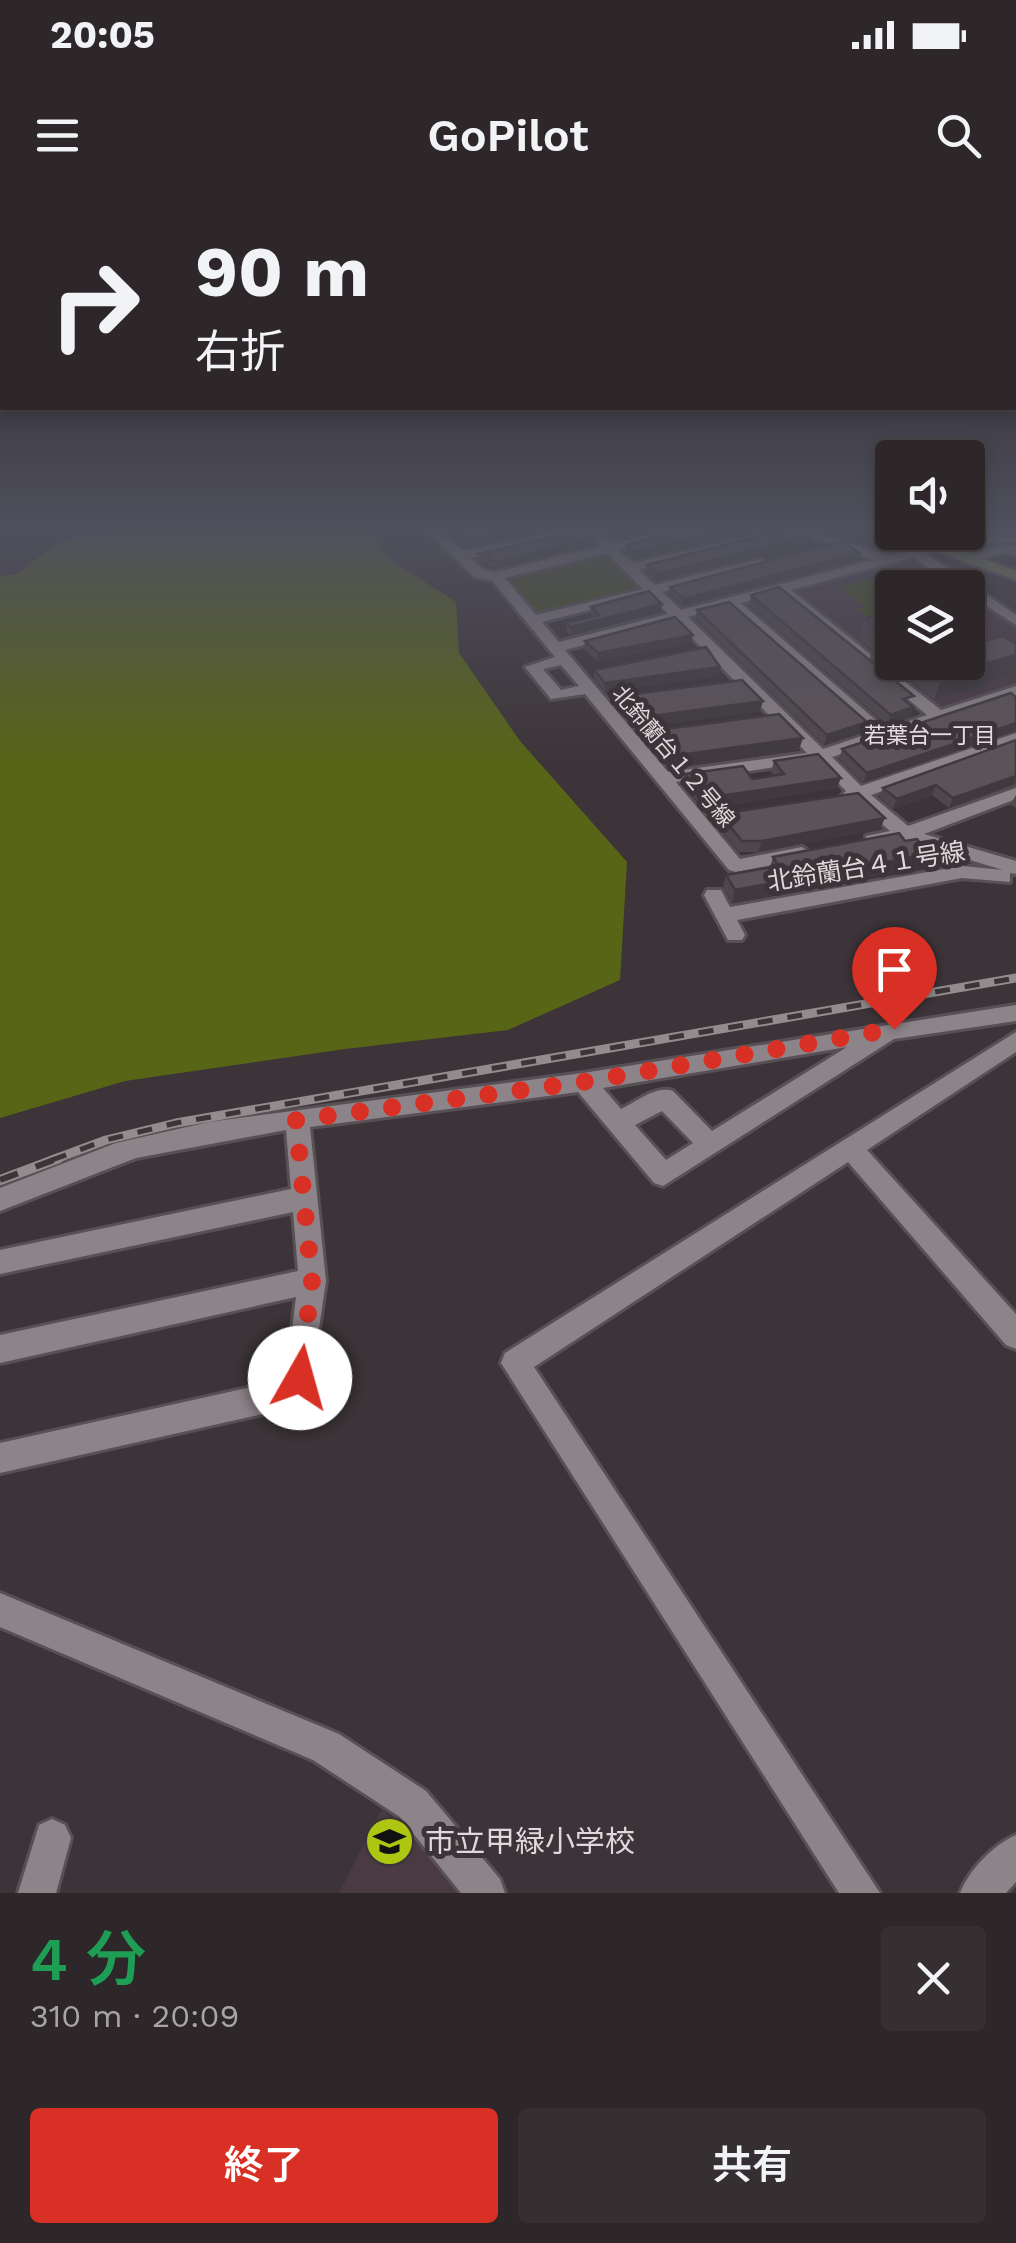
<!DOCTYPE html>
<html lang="ja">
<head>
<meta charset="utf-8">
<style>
  :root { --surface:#2d272a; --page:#352f32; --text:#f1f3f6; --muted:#a7a5a8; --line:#484447; --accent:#d93025 }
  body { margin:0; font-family:"Work Sans","Noto Sans JP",sans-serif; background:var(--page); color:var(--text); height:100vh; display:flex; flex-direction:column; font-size:38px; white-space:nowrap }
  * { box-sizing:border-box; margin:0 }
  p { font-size:32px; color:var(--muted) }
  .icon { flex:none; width:55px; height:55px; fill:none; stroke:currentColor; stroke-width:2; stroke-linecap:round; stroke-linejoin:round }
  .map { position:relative; height:1693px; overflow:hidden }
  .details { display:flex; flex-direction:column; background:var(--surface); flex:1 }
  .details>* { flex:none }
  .guide { position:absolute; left:0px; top:0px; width:1018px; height:210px; box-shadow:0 5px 15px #0003,0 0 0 2px var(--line); background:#2d272a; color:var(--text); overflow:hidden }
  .fabs { position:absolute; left:875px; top:240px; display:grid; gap:20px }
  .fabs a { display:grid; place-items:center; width:110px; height:110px; border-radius:10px; background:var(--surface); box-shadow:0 5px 15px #0003,0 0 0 2px var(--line); font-size:50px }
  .pin { position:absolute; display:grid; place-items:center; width:85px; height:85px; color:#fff; margin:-102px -42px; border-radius:50% 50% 50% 0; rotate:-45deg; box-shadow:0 0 10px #0007 }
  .pin .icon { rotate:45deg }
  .me { position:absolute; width:110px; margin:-55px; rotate:7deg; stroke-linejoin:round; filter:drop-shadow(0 0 8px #0008) }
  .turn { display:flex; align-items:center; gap:35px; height:210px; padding:0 30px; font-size:45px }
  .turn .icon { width:130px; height:130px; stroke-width:2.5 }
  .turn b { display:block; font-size:70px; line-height:85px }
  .round { display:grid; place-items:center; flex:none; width:105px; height:105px; border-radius:10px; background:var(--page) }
  .head { display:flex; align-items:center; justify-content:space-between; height:170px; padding:0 30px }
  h1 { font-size:60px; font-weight:600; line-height:75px; color:#1e9e55 }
  .primary-button { display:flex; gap:20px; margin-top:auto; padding:20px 30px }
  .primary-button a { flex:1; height:115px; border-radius:10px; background:var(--accent); color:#fff; font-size:40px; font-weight:600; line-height:115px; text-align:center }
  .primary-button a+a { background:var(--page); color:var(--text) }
  .status { display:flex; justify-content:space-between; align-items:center; height:70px; padding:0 50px; background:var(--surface); direction:ltr }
  .status svg { height:28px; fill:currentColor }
  header { display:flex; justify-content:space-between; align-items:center; height:130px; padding:0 30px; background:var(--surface); font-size:45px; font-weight:600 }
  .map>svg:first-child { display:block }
  .built { fill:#4a3b43 }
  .green { fill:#465014 }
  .forest { fill:#586516 }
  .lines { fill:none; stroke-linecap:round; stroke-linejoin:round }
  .minor-casing { stroke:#575155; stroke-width:6 }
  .major-casing { stroke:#575155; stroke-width:5 }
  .minor { fill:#8d8489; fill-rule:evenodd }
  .major { fill:#89914f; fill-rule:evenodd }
  .rail-far1-casing { stroke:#928c8f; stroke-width:9 }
  .rail-casing { stroke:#928c8f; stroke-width:10 }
  .rail-far1 { stroke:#3c3438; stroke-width:5; stroke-dasharray:15; stroke-linecap:butt }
  .rail { stroke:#3c3438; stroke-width:6; stroke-dasharray:19; stroke-linecap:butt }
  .wall { fill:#4f474c }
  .shaded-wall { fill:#403a3e }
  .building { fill:#5c5358; stroke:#403a3e; stroke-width:2.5 }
  .route { stroke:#d93025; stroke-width:18; stroke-dasharray:0 32.4 }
  .labels { text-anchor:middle; stroke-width:10; stroke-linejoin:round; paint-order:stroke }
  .far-neighbourhood-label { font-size:22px; fill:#e7dce2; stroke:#3c3438 }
  .far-street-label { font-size:22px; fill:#ded9dc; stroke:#3c3438 }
  .street-label { font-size:25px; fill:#ded9dc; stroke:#3c3438 }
  .near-poi-label { font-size:30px; fill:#ded9dc; stroke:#3c3438; text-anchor:start }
</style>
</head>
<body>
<div class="status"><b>20:05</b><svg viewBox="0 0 49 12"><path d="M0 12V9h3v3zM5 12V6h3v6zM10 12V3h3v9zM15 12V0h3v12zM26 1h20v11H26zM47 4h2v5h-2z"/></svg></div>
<header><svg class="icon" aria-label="menu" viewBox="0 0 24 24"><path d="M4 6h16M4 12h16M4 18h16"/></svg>GoPilot<svg class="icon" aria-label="search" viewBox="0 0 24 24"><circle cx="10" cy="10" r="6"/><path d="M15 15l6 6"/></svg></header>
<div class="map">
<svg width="1016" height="1693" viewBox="0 0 1016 1693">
  <rect width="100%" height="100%" fill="#3c3438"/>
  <!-- built -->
  <g class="built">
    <polygon points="911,358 960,387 892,388 892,462 968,462 968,392 1016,426 1016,485 942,510 932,507 793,392"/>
    <polygon points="382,1609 448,1675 459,1693 339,1693"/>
  </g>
  <!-- green -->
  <g class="green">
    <polygon points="607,353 643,389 537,415 504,377"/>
    <polygon points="907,369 940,387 892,388 892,436 858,409 865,407 839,387"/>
  </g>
  <!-- forest -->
  <polygon class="forest" points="126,327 366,327 391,360 456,402 459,453 520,541 627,662 620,780 508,830 345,849 125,881 0,918 0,376 16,374 61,341"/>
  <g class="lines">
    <defs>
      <g id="minor">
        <path d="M421,327H434L463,351L573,327H595L612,344L681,327H701L618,350L633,363L772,331V337L639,370L655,385L760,359L767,363L662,392L681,410L873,360L782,327H800L888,356L963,336L1016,334V342L963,344L926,354L1016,415V425L968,394V388H956L914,357L791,390L870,454V460H860L778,393L741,403L886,529L927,515L885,480V474H895L941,510L1016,486V496L832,557L861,586L1016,533V544L871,595L908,626L1016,588V599L924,634L1016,661V674L1010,673V682L962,678L737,720L745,735L742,740H728L704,695L707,690H721L730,707L962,666L1003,670L904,640L866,644V636L890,631L855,600H844L841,596L846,591L816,561L676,582L740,659L802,647L811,653L802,659L736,672L729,670L585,494L551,499L525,467L555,457L492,380L475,377ZM585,332L600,346L496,372L484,370L470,358ZM607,353L643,389L536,415L505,378ZM649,395L668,414L559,442L542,422ZM728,407L871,533L823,549L688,417ZM675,421L807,553L668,572L565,450ZM561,465L579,486L561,490L543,469Z"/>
        <polygon points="1005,344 1016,347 1016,355 1005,352 972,362 965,358"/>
        <path d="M1016,805V821L894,839L663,986L654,983L578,892L310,927L326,1081L310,1189L276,1211L0,1273V1243L270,1183L287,1171L296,1097L0,1163V1135L298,1071L293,1012L0,1074V1050L291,989L286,930L136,958L0,1011V988L116,943L209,922L583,873ZM847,847L712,931L673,891C656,885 636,902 621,909L603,888ZM662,911L693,943L666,960L635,925Z"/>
        <polygon points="1016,832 1016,852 867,950 1016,1114 1016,1149 1006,1145 848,962 534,1167 880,1693 839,1693 501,1163 505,1153"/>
        <polygon points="0,1393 339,1534 426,1591 500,1679 505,1693 461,1693 400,1617 313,1560 0,1427"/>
        <polygon points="52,1619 65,1625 71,1638 56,1693 18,1693 39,1625"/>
        <path d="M1016,1635V1682L1006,1693H960C969,1670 993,1645 1016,1635Z"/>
      </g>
      <polygon id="major" points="892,328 892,332 910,332 1016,371 1016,380 890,335"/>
    </defs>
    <!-- minor casing -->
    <use href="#minor" class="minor-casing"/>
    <!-- major casing -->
    <use href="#major" class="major-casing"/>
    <!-- minor -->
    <use href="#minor" class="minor"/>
    <!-- major -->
    <use href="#major" class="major"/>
    <defs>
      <polyline id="rail-far1" points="52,960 106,940 176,923 1016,778"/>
      <polyline id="rail" points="0,980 59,958"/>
    </defs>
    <!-- rail-far1 casing -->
    <use href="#rail-far1" class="rail-far1-casing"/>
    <!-- rail casing -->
    <use href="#rail" class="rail-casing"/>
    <!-- rail-far1 -->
    <use href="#rail-far1" class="rail-far1"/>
    <!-- rail -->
    <use href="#rail" class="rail"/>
  </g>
  <!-- wall -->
  <g class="wall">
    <polygon points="471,327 557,327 464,347 454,339 454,332"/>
    <polygon points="599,327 666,327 613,340"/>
    <polygon points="692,327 634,359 626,352 626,345"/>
    <polygon points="593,338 592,344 496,368 478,360 478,354"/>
    <polygon points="811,342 656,381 646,372 647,365"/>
    <polygon points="860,353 858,360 682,406 669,394 670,387"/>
    <polygon points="751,395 913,507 910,517 887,525 749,405"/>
    <polygon points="591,407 661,412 571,435 566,431 567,423 592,416 591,414"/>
    <polygon points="697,410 867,522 864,532 824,545 695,419"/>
    <polygon points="865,419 892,426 892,462 968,462 1016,444 1016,473 985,482 983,487 934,499 859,439"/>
    <polygon points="693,435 691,443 597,461 584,449 585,441"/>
    <polygon points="720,467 719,476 605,492 594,478 594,470"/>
    <polygon points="619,496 760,511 636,528 618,507"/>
    <polygon points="1016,497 1016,531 863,583 839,559 842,549"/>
    <polygon points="651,531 799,550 670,568 649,544"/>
    <polygon points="1016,540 1016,585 949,608 932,595 893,609 879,597 883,588"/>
    <polygon points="774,561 837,588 704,609 683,585 685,574 752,579 774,576 771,572"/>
    <polygon points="1016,595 1016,608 1010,605"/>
    <polygon points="720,614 880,629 758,652 739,652 717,626"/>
    <polygon points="773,657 923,667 732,703 723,687 726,675 770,667"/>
  </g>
  <!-- shaded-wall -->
  <g class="shaded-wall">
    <polygon points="525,327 557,327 464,347 464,340"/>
    <polygon points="638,327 666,327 613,340 614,333"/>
    <polygon points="739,327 767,327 634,359 635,352"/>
    <polygon points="813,335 811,342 656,381 657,374"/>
    <polygon points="593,338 592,344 496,368 496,362"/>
    <polygon points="860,353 858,360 682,406 683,399"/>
    <polygon points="662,404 661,412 571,435 571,427"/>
    <polygon points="693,435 691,443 597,461 598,453"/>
    <polygon points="1016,455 1016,473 985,482 983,487 934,499 942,478 987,463"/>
    <polygon points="720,467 719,476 605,492 605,483"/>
    <polygon points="763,501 760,511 636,528 637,518"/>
    <polygon points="913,507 910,517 887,525 891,515"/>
    <polygon points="867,522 864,532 824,545 827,535"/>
    <polygon points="1016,523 1016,531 863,583 867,573"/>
    <polygon points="803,538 799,550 670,568 672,556"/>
    <polygon points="1016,576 1015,584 949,608 953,598"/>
    <polygon points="841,578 837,588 704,609 706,598"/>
    <polygon points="936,585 932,595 893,609 897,599"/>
    <polygon points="885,618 880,629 758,652 762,641"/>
    <polygon points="929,654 923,667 732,703 735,690"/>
  </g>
  <!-- building -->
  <g class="building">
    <polygon points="471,327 525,327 464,340 454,332"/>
    <polygon points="607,327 638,327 614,333"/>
    <polygon points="692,327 739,327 635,352 626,345"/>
    <polygon points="791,328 802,334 813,335 657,374 647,365"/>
    <polygon points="584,330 593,338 496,362 478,354"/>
    <polygon points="843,342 860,353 683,399 670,387 835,343"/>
    <polygon points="779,387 914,496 903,499 913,507 891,515 751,395"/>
    <polygon points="649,391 662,404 571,427 567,423 599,415 591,407"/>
    <polygon points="729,402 867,522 827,535 697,410"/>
    <polygon points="879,416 892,426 892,440 865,419"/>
    <polygon points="675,417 693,435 598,453 585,441"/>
    <polygon points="1003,436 1016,444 1016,455 987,463 992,466 942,478 922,462 968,462 968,445"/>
    <polygon points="706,447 720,467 605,483 594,470"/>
    <polygon points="742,480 763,501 637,518 619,496"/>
    <polygon points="1011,493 1016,497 1016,523 867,573 842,549"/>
    <polygon points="779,514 803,538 672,556 651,531"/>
    <polygon points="1016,540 1016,576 953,598 936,585 897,599 883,588"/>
    <polygon points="818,554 841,578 706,598 685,574 743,566 752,579 784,574 774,561"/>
    <polygon points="858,593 885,618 762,641 742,641 720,614"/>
    <polygon points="899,633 905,641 917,639 929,654 735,690 726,675 779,666 773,657"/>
  </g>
  <!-- sky -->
  <linearGradient id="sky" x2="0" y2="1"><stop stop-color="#211d1f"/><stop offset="0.58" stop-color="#50505e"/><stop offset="1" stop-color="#50505e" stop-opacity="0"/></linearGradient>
  <rect width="1016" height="564" fill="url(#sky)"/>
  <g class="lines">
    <!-- route -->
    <polyline class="route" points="300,1178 312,1081 296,920 583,882 894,829"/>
  </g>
  <!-- icons -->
  <defs>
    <symbol id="school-disc" viewBox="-11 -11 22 22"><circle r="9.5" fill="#acc612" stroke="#3c3438"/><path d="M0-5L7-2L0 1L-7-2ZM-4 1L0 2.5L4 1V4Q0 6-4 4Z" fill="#111"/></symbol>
  </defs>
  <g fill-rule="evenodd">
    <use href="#school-disc" x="362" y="1614" width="55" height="55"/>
  </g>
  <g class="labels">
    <!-- far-neighbourhood labels -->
    <g class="far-neighbourhood-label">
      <text x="930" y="543">若葉台一丁目</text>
    </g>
    <!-- far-street labels -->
    <g class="far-street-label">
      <text transform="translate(674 556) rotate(50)" y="8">北鈴蘭台１２号線</text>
    </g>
    <!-- street labels -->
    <g class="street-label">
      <text transform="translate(866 666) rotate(-9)" y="9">北鈴蘭台４１号線</text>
    </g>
    <!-- near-poi labels -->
    <g class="near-poi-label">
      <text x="425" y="1652">市立甲緑小学校</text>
    </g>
  </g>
</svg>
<div class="fabs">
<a><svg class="icon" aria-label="sound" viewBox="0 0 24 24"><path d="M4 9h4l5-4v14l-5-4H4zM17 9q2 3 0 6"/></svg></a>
<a><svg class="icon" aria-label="layers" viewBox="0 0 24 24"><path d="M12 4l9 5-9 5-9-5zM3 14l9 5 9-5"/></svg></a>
</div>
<div class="pin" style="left:894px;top:829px;background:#d93025"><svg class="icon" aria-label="arrive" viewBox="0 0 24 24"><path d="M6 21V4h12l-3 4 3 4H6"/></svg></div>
<svg class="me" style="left:300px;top:1178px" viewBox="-20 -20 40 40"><circle r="19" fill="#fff"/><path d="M0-13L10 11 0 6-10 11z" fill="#d93025"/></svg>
<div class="guide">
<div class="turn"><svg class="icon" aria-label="right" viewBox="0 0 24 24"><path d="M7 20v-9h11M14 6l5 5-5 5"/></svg><div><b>90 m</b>右折</div></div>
</div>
</div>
<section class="details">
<div class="head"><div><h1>4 分</h1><p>310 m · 20:09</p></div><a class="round"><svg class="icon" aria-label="close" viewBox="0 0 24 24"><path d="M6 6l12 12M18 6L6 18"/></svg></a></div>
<div class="primary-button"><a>終了</a><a>共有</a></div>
</section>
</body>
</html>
